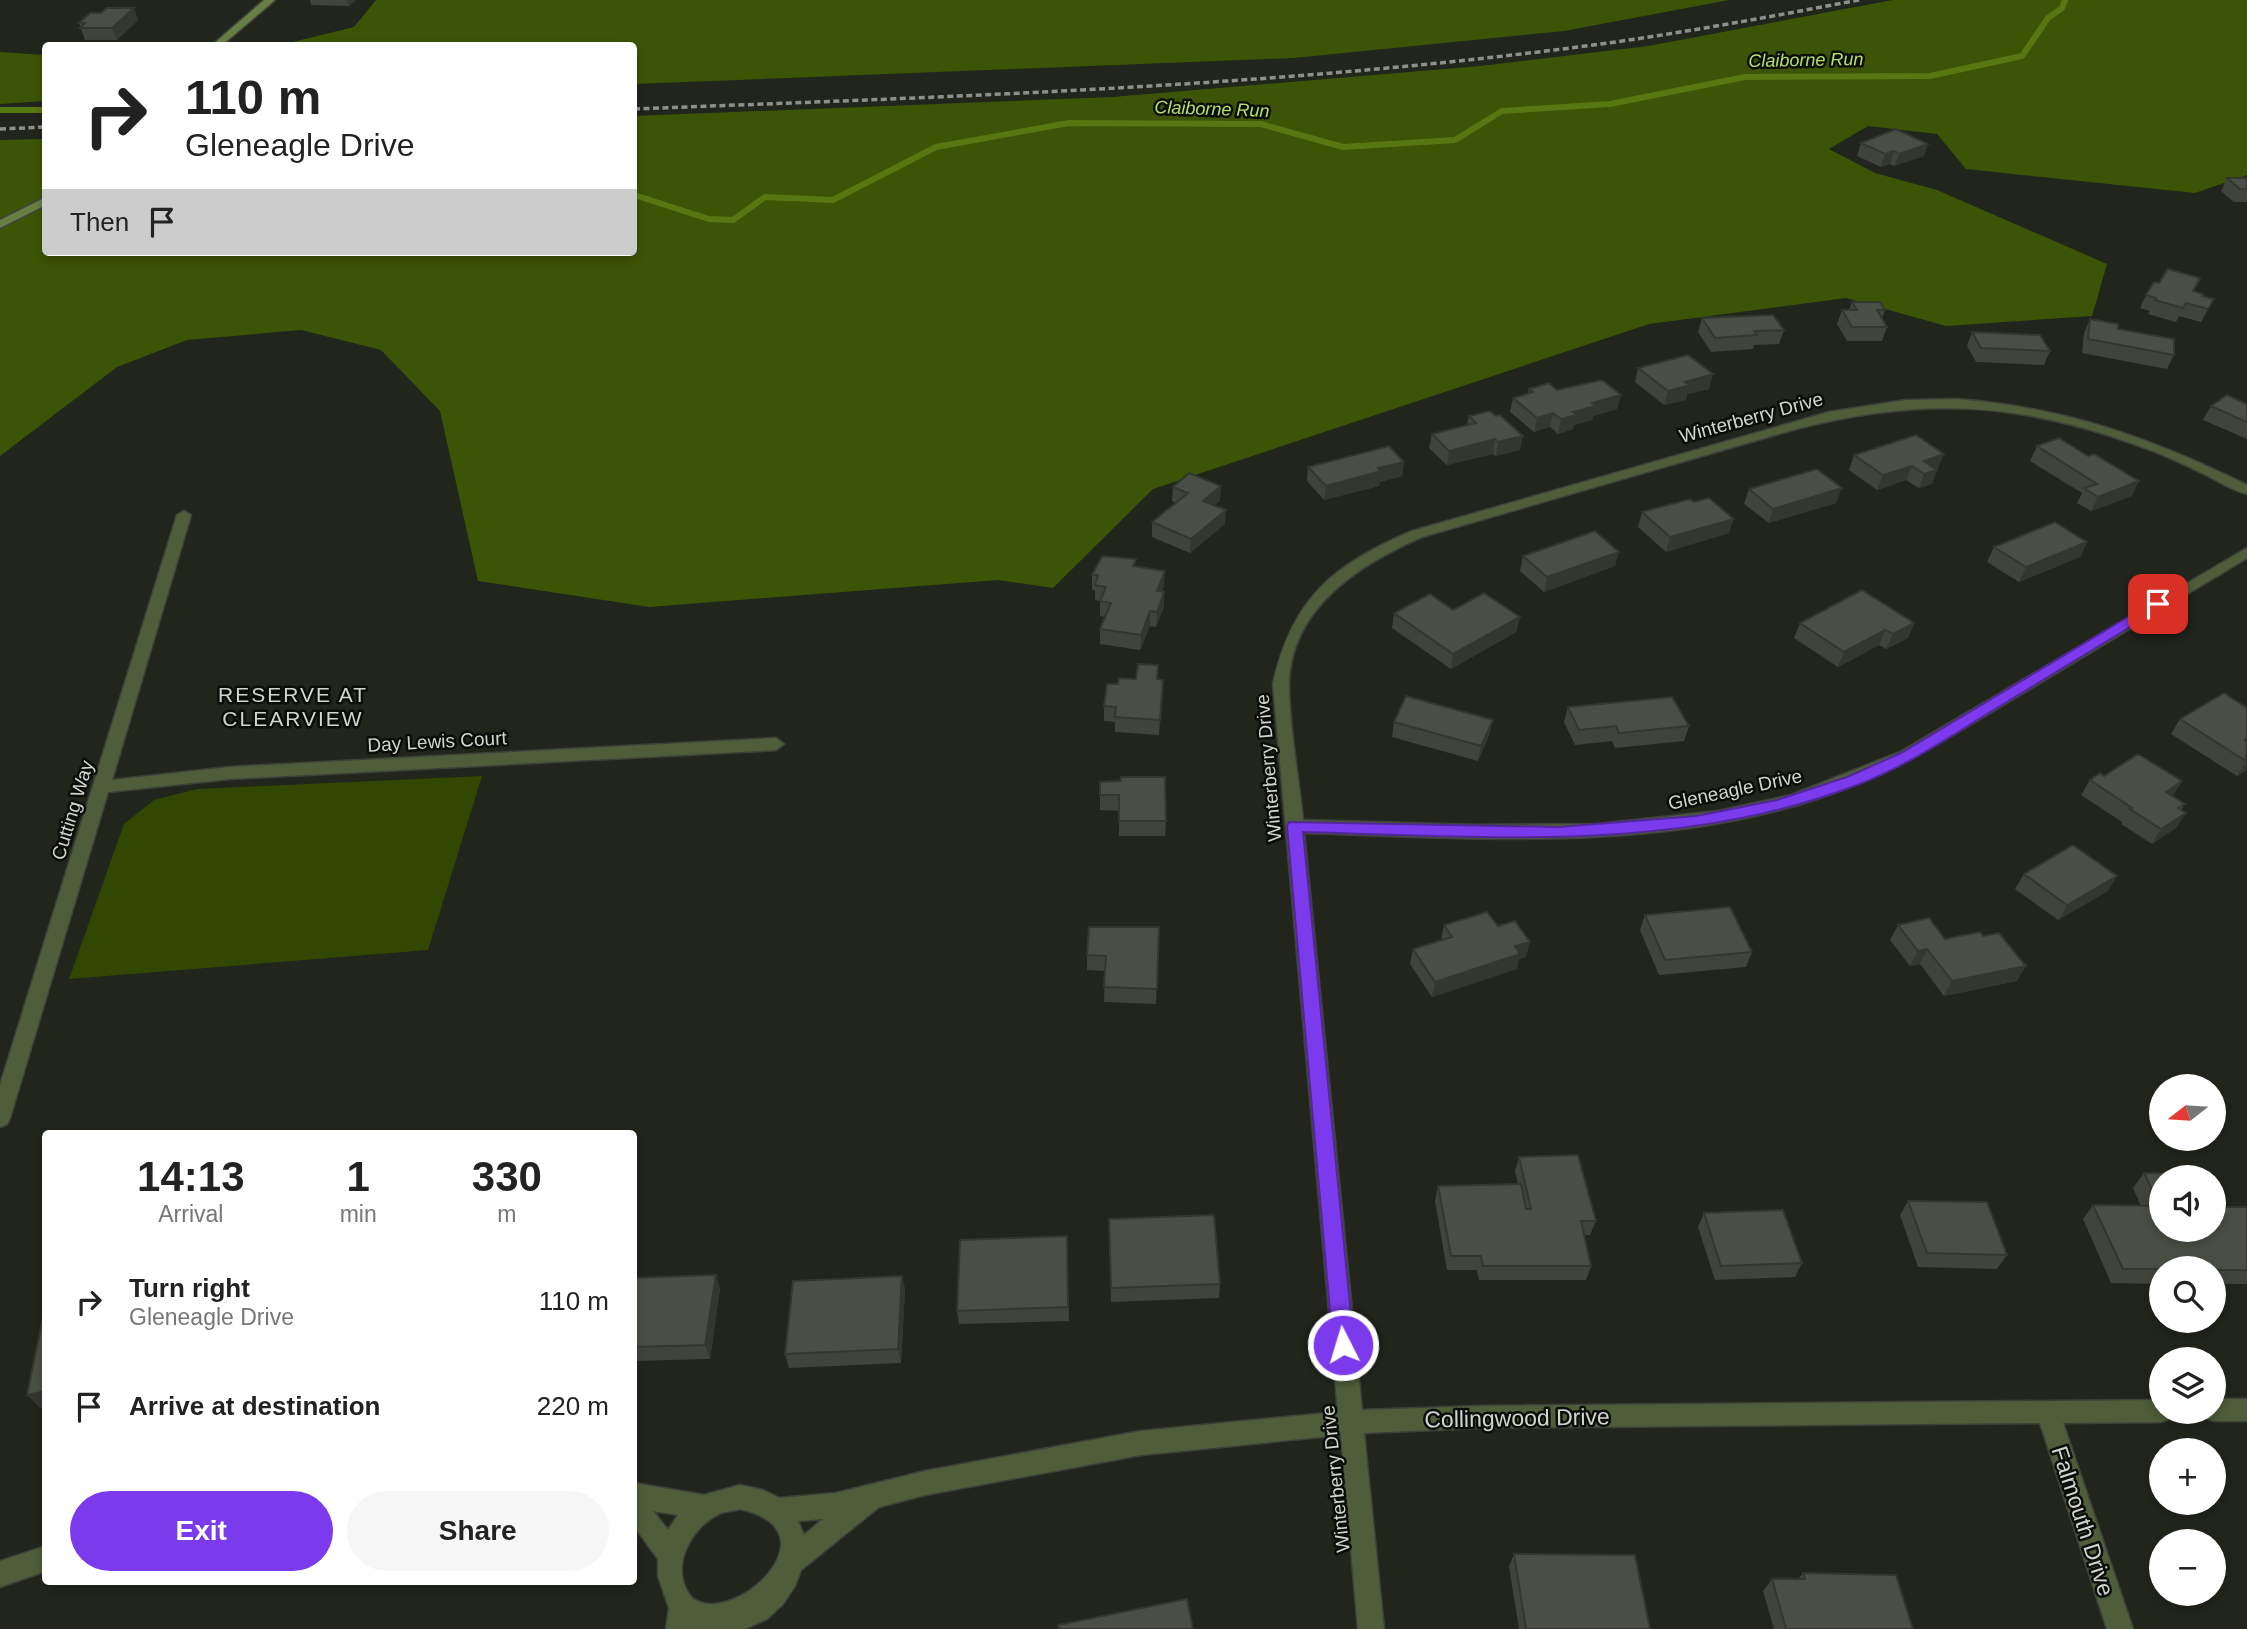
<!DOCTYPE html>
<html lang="en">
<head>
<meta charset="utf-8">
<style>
  :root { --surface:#fff; --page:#f6f6f6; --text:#222; --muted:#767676; --accent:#7c3aed }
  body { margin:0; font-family:Arial,sans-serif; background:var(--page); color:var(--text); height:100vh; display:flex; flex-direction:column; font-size:26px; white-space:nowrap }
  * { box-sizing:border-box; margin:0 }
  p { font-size:23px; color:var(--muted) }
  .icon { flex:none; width:38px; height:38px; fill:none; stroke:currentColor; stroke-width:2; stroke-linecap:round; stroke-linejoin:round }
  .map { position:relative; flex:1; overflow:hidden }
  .drawer { position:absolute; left:42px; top:1130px; width:595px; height:455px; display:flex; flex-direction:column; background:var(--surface); border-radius:7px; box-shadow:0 4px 10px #0003 }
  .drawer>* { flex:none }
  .top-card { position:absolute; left:42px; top:42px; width:595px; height:214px; border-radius:7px; box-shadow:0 4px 10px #0003; background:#fff; color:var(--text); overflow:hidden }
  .needle { width:46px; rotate:253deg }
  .fabs { position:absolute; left:2149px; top:1074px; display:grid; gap:14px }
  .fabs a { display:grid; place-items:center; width:77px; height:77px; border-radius:50%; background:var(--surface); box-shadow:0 4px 10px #0003; font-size:35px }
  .pin { position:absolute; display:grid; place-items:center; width:60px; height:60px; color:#fff; margin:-30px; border-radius:14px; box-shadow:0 4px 10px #0006 }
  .me { position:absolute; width:77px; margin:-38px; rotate:355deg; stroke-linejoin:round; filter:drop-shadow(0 0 5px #0008) }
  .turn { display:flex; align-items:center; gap:24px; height:147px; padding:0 28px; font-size:32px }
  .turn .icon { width:91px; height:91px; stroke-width:2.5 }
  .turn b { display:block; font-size:49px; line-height:60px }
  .then { display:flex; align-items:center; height:66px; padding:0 28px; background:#0003; gap:14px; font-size:26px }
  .eta { display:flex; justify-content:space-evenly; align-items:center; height:119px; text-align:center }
  .eta b { font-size:42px; font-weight:800; line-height:49px }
  .action { display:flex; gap:14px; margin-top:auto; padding:14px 28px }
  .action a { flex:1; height:80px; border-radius:42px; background:var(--accent); color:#fff; font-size:28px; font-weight:800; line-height:80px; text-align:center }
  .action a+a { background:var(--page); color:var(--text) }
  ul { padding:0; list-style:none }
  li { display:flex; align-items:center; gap:21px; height:105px; padding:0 28px }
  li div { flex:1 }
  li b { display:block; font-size:26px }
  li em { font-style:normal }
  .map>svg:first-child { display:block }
  .green { fill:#324802 }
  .forest { fill:#3c5406 }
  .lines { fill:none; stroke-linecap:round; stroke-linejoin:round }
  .stream { stroke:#567712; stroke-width:6 }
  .street-casing { stroke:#3d4139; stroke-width:3 }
  .secondary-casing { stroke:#3d4139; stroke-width:3 }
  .street { fill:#4f5d3a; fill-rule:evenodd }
  .secondary { fill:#677e44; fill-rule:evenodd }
  .rail { stroke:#8e918a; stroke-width:3.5; stroke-dasharray:6 3.5; stroke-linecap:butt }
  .wall { fill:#40443b }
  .shaded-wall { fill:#343730 }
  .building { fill:#4a4f45; stroke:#343730; stroke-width:2 }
  .route { fill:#7c3aed; stroke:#51269a; stroke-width:2 }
  .labels { text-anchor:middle; stroke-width:5; stroke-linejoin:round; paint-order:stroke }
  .far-water-label { font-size:18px; font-style:italic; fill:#b3e169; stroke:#0b0d09 }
  .street-label { font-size:19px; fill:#d2d5cf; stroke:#0b0d09 }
  .neighbourhood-label { font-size:21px; letter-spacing:2px; fill:#d2d5cf; stroke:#0b0d09 }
  .near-street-label { font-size:23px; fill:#d2d5cf; stroke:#0b0d09 }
</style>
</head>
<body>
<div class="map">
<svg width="2247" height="1629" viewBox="0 0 2247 1629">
  <rect width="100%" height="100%" fill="#21251c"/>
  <!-- green -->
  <polygon class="green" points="482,776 428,950 69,979 124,824 154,800 197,789"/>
  <!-- forest -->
  <g class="forest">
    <polygon points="376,0 1729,0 1564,31 1294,58 634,84 634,46 280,45 354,27"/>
    <polygon points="1893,0 2247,0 2247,175 2195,193 1966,169 1937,134 1868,126 1829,149 1875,173 1937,190 2107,264 2092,316 1946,326 1846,298 1649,324 1153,489 1053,588 998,580 649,607 478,581 440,411 381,350 301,330 187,340 117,367 0,456 0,140 45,139 46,252 634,252 634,116 1112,97 1480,66 1648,46"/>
    <polygon points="0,52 45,55 45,101 0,104"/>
  </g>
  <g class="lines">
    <!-- stream -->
    <g class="stream">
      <polyline points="0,110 46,110"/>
      <polyline points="634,195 709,219 733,220 765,197 833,200 936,147 1069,123 1261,124 1343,147 1455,140 1502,111 1610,104 1745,77 1930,76 2022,56 2048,18 2062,8 2065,0"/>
      <polyline points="439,252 483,252"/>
    </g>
    <defs>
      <g id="street">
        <path d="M1957,399C2066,408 2149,437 2247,485V494C2234,491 2221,483 2208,476C2188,466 2167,456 2145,448C2022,402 1923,396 1796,429L1422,537C1360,564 1290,608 1289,685C1289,726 1299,778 1303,820L1477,825L1598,824L1718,811L1791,795L1900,752L2247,548V558C2173,603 2099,647 2025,692C1956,733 1890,776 1814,800C1650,853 1473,838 1304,833L1362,1410L1480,1406L2161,1400V1412H2172L2169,1419L2161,1422L2063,1423L2133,1629H2107L2040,1423L1480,1428L1364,1433L1384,1629H1358L1341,1435L1141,1455L925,1495L879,1507L801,1570L795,1586L783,1604L767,1619L745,1629H666L669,1608L658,1576V1559L634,1526V1483L704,1495L740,1485L763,1490L779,1498L836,1493L925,1471L1141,1431L1338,1412L1273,684C1292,598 1333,565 1412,531L1829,412L1906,400ZM740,1509C839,1531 733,1629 692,1598C668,1569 690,1528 719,1514C725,1511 734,1511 740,1509ZM653,1511L678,1515L668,1530ZM823,1519L804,1535L798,1521Z"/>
        <polygon points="184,511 191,515 112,780 230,767 776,738 784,744 776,750 230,779 108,792 10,1118 7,1124 0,1127 0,1085 177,515"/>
        <polygon points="2214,1399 2247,1399 2247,1421 2214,1421 2206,1418 2203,1412 2214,1412"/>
        <polygon points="46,1546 46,1571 0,1587 0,1561"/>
      </g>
      <g id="secondary">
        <polygon points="264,0 275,0 221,46 211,46"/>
        <polygon points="46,197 46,205 0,228 0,220"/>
      </g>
    </defs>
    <!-- street casing -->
    <use href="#street" class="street-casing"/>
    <!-- secondary casing -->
    <use href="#secondary" class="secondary-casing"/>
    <!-- street -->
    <use href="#street" class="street"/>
    <!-- secondary -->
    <use href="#secondary" class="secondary"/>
    <!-- rail -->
    <g class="rail">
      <path d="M634,109C941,97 1249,88 1554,50C1656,38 1758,19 1859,0"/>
      <polyline points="0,129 46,127"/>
    </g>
  </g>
  <!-- wall -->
  <g class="wall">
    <polygon points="310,0 356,0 349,6 311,5"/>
    <polygon points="138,20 117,40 85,40 79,23"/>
    <polygon points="1861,143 1924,156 1894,166 1890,164 1881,167 1857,156"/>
    <polygon points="2227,178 2247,178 2247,202 2234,202 2221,191"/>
    <polygon points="2194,291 2202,296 2214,299 2201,322 2179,316 2176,322 2148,314 2150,311 2140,308 2146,295"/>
    <polygon points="1852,302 1885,310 1882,319 1887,327 1882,341 1847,341 1837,324 1842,310 1849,310"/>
    <polygon points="1702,318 1784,330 1779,344 1754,345 1753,349 1711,352 1698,332"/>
    <polygon points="2090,319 2118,329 2174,355 2167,369 2082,353 2084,333"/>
    <polygon points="1972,332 2050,351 2044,365 1976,362 1967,346"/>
    <polygon points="1638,368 1709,389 1687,394 1686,400 1664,405 1635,382"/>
    <polygon points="1529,389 1557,390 1621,395 1617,409 1593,416 1592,420 1574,425 1573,429 1558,434 1550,427 1534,432 1510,412 1513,398 1528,393"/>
    <polygon points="2247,404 2247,439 2203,420 2211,406"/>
    <polygon points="1469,416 1520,450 1496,456 1493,454 1447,465 1429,448 1432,434 1467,425"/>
    <polygon points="2037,446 2132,496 2091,511 2077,503 2082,493 2030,461"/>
    <polygon points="1854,455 1938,468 1937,469 1937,470 1932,484 1919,488 1906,480 1877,490 1849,470"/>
    <polygon points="1404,462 1402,476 1380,482 1379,486 1324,500 1307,481 1308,467"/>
    <polygon points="1173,487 1220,501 1215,505 1225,524 1190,553 1152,537 1152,522 1176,503 1172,501"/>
    <polygon points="1749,489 1836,503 1769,523 1744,504"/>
    <polygon points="1642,512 1729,533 1666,552 1638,527"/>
    <polygon points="2087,542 2080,557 2019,582 1987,562 1994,547"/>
    <polygon points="1523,556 1615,566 1544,592 1520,571"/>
    <polygon points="1136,567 1164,586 1162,592 1164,607 1156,627 1150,626 1140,650 1100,644 1100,629 1105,617 1100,616 1100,601 1095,600 1095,590 1092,590 1092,575"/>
    <polygon points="1394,613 1520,617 1516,632 1451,669 1392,628"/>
    <polygon points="1800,623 1914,623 1908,638 1886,649 1879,645 1838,667 1794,638"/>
    <polygon points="1136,679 1163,680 1159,735 1115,732 1115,722 1104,721 1104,706 1118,684"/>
    <polygon points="1568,707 1689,726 1684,741 1615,748 1612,741 1575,745 1564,722"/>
    <polygon points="2247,708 2247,770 2237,776 2171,734 2180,719"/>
    <polygon points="1493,720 1489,735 1478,761 1392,737 1394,722"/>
    <polygon points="2090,780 2173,796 2185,804 2181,810 2176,828 2152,844 2121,824 2122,822 2081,795"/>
    <polygon points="1100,782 1166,821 1165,836 1119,836 1119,811 1100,810"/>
    <polygon points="2024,874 2108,891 2058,920 2015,889"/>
    <polygon points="1645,915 1752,952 1746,967 1659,975 1640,930"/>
    <polygon points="1444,925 1498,926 1526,957 1519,959 1517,969 1432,997 1410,964 1413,949 1441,940"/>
    <polygon points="1898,925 1945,939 2017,981 1944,996 1920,964 1910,966 1890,940"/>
    <polygon points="1159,927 1156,1004 1104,1002 1105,971 1087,970 1087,955"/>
    <polygon points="1519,1157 1596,1221 1590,1235 1584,1235 1591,1266 1586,1280 1479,1280 1477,1270 1447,1270 1435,1201 1438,1186 1518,1184 1515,1171"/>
    <polygon points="2144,1173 2195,1174 2161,1230 2247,1207 2247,1284 2214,1284 2214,1269 2161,1269 2161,1284 2111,1283 2083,1219 2093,1205 2141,1206 2133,1188"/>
    <polygon points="1908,1201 2007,1255 1997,1269 1918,1267 1900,1215"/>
    <polygon points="1704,1213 1802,1263 1795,1277 1715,1280 1698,1227"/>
    <polygon points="1109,1219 1220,1284 1219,1298 1111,1302"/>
    <polygon points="1067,1236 1069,1321 959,1324 957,1311"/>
    <polygon points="902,1276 905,1290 901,1363 789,1368 785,1354"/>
    <polygon points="634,1278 720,1289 710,1359 634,1361"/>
    <polygon points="1514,1554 1650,1629 1519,1629 1509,1566"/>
    <polygon points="1803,1573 1913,1629 1774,1629 1763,1591 1772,1579 1798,1579"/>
  </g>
  <!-- shaded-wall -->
  <g class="shaded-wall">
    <polygon points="347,0 356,0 349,6"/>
    <polygon points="134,8 138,20 117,40 112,28"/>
    <polygon points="1928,144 1924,156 1894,166 1899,154"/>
    <polygon points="1894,151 1890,164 1881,167 1885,154"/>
    <polygon points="1713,374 1709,389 1687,394 1686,400 1664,405 1668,391 1685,382"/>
    <polygon points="1621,395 1617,409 1593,416 1592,420 1574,425 1573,429 1558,434 1561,419 1592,403"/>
    <polygon points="1553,413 1550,427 1534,432 1537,418"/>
    <polygon points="1523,436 1520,450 1496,456 1498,442"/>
    <polygon points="1495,439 1493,454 1447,465 1449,451"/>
    <polygon points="1944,454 1938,468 1924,473 1924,461"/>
    <polygon points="1404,462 1402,476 1380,482 1379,486 1324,500 1326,486 1378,468"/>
    <polygon points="1912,466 1906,480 1877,490 1883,475"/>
    <polygon points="1937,470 1932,484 1919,488 1924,474"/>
    <polygon points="2139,481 2132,496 2091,511 2098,497"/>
    <polygon points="1221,486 1220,501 1203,515 1203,501"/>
    <polygon points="1842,488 1836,503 1769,523 1773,509"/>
    <polygon points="1226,510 1225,524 1190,553 1191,539"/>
    <polygon points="1734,519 1729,533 1666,552 1670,537"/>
    <polygon points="2087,542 2080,557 2019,582 2026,567"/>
    <polygon points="1619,552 1615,566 1544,592 1547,577"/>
    <polygon points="1165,571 1164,586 1157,606 1157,591"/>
    <polygon points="1164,592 1164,607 1156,627 1157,612"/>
    <polygon points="1150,611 1150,626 1140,650 1141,635"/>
    <polygon points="1520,617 1516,632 1451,669 1453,654"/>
    <polygon points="1914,623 1908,638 1886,649 1893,634"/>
    <polygon points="1885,630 1879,645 1838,667 1844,652"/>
    <polygon points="1163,680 1163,695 1159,735 1160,720"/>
    <polygon points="1493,720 1489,735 1478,761 1481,746"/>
    <polygon points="2247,760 2247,770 2237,776"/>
    <polygon points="2182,781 2173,796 2166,792"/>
    <polygon points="2186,813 2176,828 2152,844 2161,829"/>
    <polygon points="2117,876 2108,891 2058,920 2067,905"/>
    <polygon points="1530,942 1526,957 1519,959 1517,969 1432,997 1435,982 1515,946"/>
    <polygon points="1927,949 1920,964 1910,966 1918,951"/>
    <polygon points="2026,966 2017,981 1944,996 1952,981"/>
    <polygon points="716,1275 720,1289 710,1359 705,1345"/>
    <polygon points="902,1276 905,1290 901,1363 898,1349"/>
    <polygon points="46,1391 46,1407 40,1408 27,1395"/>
  </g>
  <!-- building -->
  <g class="building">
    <polygon points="107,8 134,8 112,28 80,28 85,23 79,23 90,13 101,13"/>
    <polygon points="1896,129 1928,144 1899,154 1894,151 1885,154 1861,143"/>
    <polygon points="2227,178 2247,178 2247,189 2240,189"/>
    <polygon points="2168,269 2200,278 2193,291 2203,294 2202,296 2214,299 2208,309 2186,303 2183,308 2155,300 2156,298 2146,295 2154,282 2159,283"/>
    <polygon points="1852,302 1880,302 1885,310 1877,310 1887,327 1852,327 1842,310 1857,310"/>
    <polygon points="1773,315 1784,330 1754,331 1757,335 1715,338 1702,318"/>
    <polygon points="2090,319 2118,324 2118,329 2174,339 2174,355 2088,339"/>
    <polygon points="1972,332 2040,335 2050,351 1981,348"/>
    <polygon points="1688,355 1713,374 1685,382 1690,385 1668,391 1638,368"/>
    <polygon points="1602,380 1621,395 1592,403 1596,406 1573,412 1577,415 1561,419 1553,413 1537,418 1513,398 1533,392 1529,389 1549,383 1557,390"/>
    <polygon points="2227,395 2247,404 2247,422 2211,406"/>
    <polygon points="1490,411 1496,416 1500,415 1523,436 1498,442 1495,439 1449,451 1432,434 1476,423 1469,416"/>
    <polygon points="1916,435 1944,454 1924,461 1937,470 1924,474 1912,466 1883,475 1854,455"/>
    <polygon points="2059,438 2088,456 2094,454 2139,481 2098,497 2084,488 2097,484 2037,446"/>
    <polygon points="1389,446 1404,462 1378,468 1381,471 1326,486 1308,467"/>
    <polygon points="1817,469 1842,488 1773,509 1749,489"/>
    <polygon points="1189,473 1221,486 1203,501 1226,510 1191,539 1152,522 1188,493 1173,487"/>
    <polygon points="1709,498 1734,519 1670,537 1642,512 1690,499 1694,502"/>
    <polygon points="2055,522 2087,542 2026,567 1994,547"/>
    <polygon points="1595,531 1619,552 1547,577 1523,556"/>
    <polygon points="1102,556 1136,559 1133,566 1165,571 1157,591 1164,592 1157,612 1150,611 1141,635 1100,629 1111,603 1100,601 1106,587 1095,585 1098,575 1092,575"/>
    <polygon points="1862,590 1914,623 1893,634 1885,630 1844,652 1800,623"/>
    <polygon points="1484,593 1520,617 1453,654 1394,613 1430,594 1453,610"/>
    <polygon points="1138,664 1158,665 1157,679 1163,680 1160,720 1115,717 1116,707 1104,706 1107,684 1118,684 1119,678 1136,679"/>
    <polygon points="2224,693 2247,708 2247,738 2245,740 2247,741 2246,761 2180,719"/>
    <polygon points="1406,696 1493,720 1481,746 1394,722"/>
    <polygon points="1672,697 1689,726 1619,733 1616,726 1579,730 1568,707"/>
    <polygon points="2138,754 2182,781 2166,792 2185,804 2178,808 2186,813 2161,829 2130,809 2132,808 2090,780 2100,773 2104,776"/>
    <polygon points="1121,777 1165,777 1166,821 1119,821 1119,795 1100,795 1100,782 1120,781"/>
    <polygon points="2073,845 2117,876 2067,905 2024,874"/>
    <polygon points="1730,907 1752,952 1665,960 1645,915"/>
    <polygon points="1487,912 1498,926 1515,921 1530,942 1515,946 1520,954 1435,982 1413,949 1452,937 1444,925"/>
    <polygon points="1929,918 1945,939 1980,932 1983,936 1999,933 2026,966 1952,981 1927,949 1918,951 1898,925"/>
    <polygon points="1089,927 1159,927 1157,989 1104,987 1106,956 1087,955"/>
    <polygon points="1578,1155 1596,1221 1581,1221 1591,1266 1483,1266 1481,1256 1451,1256 1438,1186 1521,1184 1526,1209 1531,1209 1519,1157"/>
    <polygon points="2144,1173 2195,1174 2197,1178 2161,1178 2161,1230 2214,1230 2214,1207 2247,1207 2247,1270 2214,1270 2214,1269 2123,1269 2093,1205 2160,1206"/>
    <polygon points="1908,1201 1987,1202 2007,1255 1927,1253"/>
    <polygon points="1783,1210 1802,1263 1721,1266 1704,1213"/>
    <polygon points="1214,1215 1220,1284 1111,1288 1109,1219"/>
    <polygon points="1067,1236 1068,1307 957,1311 960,1240"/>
    <polygon points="716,1275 705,1345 634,1347 634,1278"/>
    <polygon points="902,1276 898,1349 785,1354 793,1281"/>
    <polygon points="45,1307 46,1391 27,1395"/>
    <polygon points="1514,1554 1635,1555 1650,1629 1526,1629"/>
    <polygon points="1803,1573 1896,1575 1913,1629 1786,1629 1772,1579 1805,1579"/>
    <polygon points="1187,1599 1193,1629 1059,1629 1058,1625"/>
  </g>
  <!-- route -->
  <path class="route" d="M2158,599L2163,601V607C2106,642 2049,676 1992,711C1948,738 1905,767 1857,785C1680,853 1489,837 1303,832L1354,1345L1351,1351L1343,1354L1336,1351L1333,1345L1287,826L1289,822L1559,827L1696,816L1777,800L1847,777L1901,753Z"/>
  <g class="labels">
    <!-- far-water labels -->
    <g class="far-water-label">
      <text transform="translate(1806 60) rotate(-1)" y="6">Claiborne Run</text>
      <text transform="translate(1212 109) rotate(2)" y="6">Claiborne Run</text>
    </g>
    <!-- street labels -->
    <g class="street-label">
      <text transform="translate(1751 417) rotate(-15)" y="7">Winterberry Drive</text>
      <text transform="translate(437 741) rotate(-3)" y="7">Day Lewis Court</text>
      <text transform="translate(1268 768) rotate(-95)" y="7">Winterberry Drive</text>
      <text transform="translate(1735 789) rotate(-12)" y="7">Gleneagle Drive</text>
      <text transform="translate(72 810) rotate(-73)" y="7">Cutting Way</text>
      <text transform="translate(1335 1479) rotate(-96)" y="7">Winterberry Drive</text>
    </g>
    <!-- neighbourhood labels -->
    <g class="neighbourhood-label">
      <text x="293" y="702">RESERVE AT<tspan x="293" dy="24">CLEARVIEW</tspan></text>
    </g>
    <!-- near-street labels -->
    <g class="near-street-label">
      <text transform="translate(1517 1418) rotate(-1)" y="8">Collingwood Drive</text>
      <text transform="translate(2083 1521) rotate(72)" y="8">Falmouth Drive</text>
    </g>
  </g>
</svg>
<div class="fabs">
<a><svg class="needle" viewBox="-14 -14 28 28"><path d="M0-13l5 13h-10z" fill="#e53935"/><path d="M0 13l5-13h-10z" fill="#767676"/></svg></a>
<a><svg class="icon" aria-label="sound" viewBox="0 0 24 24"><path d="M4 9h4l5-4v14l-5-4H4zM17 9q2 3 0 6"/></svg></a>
<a><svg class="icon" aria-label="search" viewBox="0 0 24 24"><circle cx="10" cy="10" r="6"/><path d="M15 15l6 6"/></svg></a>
<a><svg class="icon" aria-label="layers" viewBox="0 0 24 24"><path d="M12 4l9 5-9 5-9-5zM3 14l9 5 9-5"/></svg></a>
<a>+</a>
<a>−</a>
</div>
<div class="pin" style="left:2158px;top:604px;background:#d93025"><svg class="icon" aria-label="arrive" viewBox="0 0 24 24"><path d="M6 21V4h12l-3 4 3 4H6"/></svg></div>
<svg class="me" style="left:1343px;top:1345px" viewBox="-20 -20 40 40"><circle r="17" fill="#7c3aed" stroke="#fff" stroke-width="3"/><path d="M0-11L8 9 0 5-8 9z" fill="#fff"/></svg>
<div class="top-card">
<div class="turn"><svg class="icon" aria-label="right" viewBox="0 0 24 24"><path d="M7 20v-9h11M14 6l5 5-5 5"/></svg><div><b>110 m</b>Gleneagle Drive</div></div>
<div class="then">Then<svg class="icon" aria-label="arrive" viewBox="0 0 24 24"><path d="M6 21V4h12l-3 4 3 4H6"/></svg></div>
</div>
<section class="drawer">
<div class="eta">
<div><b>14:13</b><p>Arrival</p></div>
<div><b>1</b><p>min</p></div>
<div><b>330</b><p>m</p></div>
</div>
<ul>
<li><svg class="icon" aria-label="right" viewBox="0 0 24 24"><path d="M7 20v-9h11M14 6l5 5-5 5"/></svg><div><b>Turn right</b><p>Gleneagle Drive</p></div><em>110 m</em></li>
<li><svg class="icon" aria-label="arrive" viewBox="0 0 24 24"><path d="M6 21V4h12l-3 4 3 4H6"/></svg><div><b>Arrive at destination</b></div><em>220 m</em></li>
</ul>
<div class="action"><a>Exit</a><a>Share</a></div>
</section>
</div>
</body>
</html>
